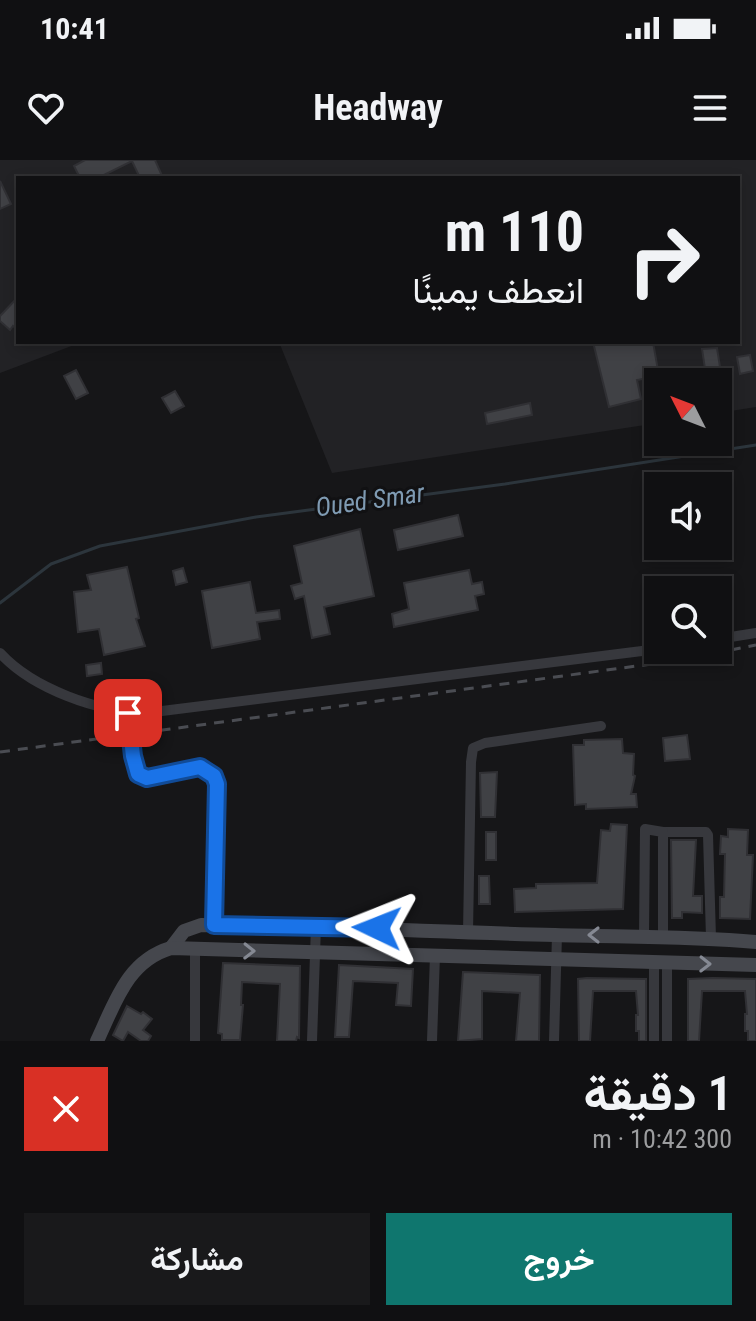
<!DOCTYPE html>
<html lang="ar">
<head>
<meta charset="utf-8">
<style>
  :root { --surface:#101012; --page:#19191b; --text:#f1f3f6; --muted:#9c9d9f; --line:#303032; --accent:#0f766e }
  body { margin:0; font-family:"Roboto Condensed",Vazirmatn,sans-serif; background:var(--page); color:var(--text); direction:rtl; height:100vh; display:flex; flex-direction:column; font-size:30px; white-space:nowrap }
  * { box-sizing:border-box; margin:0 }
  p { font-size:26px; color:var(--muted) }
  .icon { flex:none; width:44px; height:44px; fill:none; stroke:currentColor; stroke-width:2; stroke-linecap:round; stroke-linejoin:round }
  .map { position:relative; height:881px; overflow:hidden; direction:ltr }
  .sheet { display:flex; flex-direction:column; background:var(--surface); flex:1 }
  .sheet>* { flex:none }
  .guide { position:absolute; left:16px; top:16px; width:724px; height:168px; border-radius:0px; box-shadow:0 4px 12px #0003,0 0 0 2px var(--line); direction:rtl; background:#101012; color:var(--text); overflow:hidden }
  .needle { width:52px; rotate:312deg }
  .tools { position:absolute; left:644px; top:208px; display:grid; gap:16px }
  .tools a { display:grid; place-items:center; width:88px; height:88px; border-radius:0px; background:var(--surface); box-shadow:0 4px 12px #0003,0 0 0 2px var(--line); font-size:40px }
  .pin { position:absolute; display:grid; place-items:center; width:68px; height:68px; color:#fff; margin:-34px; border-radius:16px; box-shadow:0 4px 12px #0006 }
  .me { position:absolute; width:88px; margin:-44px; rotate:272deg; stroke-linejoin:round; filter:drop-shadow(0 0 6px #0008) }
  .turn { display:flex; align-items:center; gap:28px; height:168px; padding:0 24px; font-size:36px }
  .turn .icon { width:104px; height:104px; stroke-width:2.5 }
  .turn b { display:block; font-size:56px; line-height:68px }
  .round { display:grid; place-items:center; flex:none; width:84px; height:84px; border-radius:0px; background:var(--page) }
  .headline { display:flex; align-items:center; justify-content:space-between; height:136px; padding:0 24px }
  h1 { font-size:48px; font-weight:700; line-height:60px }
  .primary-button { display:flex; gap:16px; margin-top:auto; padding:16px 24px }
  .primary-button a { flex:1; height:92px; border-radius:0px; background:var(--accent); color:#fff; font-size:32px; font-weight:700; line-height:92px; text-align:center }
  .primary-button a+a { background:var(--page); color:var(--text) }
  .status { display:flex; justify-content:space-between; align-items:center; height:56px; padding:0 40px; background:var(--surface); direction:ltr }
  .status svg { height:22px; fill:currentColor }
  header { display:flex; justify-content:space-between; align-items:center; height:104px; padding:0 24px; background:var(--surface); font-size:36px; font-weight:700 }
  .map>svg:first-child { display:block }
  .built { fill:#222225 }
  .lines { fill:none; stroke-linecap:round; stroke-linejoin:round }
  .stream { stroke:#2c353c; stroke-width:3 }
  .building { fill:#404145; stroke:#303034; stroke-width:2 }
  .street { stroke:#37383d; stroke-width:10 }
  .secondary { stroke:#45474d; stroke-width:14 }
  .rail { stroke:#4a4c52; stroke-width:3; stroke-dasharray:10 8; stroke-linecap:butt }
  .oneway { stroke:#858993 }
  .route-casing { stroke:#114b97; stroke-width:20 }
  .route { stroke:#1a73e8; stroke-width:14 }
  .labels { text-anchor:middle; stroke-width:6; stroke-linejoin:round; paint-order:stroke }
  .water-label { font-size:26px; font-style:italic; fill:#7f9bb3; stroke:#111113 }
</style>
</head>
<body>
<div class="status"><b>10:41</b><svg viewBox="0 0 49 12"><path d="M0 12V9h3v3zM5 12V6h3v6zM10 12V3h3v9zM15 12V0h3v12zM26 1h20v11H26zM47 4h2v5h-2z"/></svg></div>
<header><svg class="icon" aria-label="menu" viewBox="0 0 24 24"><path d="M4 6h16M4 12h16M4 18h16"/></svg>Headway<svg class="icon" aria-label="heart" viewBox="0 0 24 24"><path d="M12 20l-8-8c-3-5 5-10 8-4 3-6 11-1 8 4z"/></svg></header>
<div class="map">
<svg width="756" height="881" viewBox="0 0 756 881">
  <rect width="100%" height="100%" fill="#161618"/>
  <!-- built -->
  <polygon class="built" points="0,0 756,0 756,247 718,253 718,222 658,222 658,263 332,313 279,182 738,182 738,18 18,18 18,182 82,182 0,213"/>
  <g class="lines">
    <!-- stream -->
    <polyline class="stream" points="0,443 51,404 100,386 256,357 505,324 756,285"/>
  </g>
  <!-- building -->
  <g class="building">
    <polygon points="85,0 155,0 163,18 140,18 132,1 98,18 80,18 74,6"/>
    <polygon points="0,21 11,44 0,49"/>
    <polygon points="18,137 18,170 13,166 10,170 0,161 0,156"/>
    <polygon points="593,182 653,182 659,216 637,220 641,239 609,247"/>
    <polygon points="717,188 720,207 705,209 702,189"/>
    <polygon points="750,195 753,211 740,214 737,197"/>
    <polygon points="76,210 88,233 76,239 64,216"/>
    <polygon points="702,211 704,222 684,222 683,214"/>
    <polygon points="175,231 184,246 171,253 162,238"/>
    <polygon points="530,243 532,255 487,264 485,253"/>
    <polygon points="458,355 463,376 398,390 394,370"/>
    <polygon points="360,369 374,436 324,447 330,474 312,478 304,436 295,439 291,426 302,423 294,386"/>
    <polygon points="127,407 139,458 136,459 145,486 104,495 99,469 78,472 74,432 91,430 87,415"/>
    <polygon points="183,408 187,422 176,425 173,411"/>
    <polygon points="469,410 472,424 482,422 484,434 475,436 478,450 394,467 392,454 409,449 404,423"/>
    <polygon points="250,422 256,453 279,450 280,459 257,462 260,479 212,488 202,431"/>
    <polygon points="101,503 102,514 87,516 86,505"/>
    <polygon points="687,575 690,599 665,601 663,578"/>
    <polygon points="622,579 623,593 634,594 633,615 635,616 631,634 636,634 637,647 586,649 586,644 575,645 573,585 584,585 584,580"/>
    <polygon points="497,612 495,657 481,657 480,613"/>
    <polygon points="611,664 627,665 623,749 515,752 514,729 536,728 536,724 597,723 601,670 610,671"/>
    <polygon points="728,669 748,670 747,695 753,695 750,759 720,758 720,737 724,737 725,694 720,694 721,676 728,677"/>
    <rect x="486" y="672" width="10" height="28"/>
    <polygon points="671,680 696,680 693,736 702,736 702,753 682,752 682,758 672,758"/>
    <polygon points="479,716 489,716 490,744 479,744"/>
    <polygon points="223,803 300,806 299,878 297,877 296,881 277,881 280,824 242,822 241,845 243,845 240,880 222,880 222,874 218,873"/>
    <polygon points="339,805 413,809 411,846 396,845 398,823 353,821 349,877 335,877"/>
    <polygon points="463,812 540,815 539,881 516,881 520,833 482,831 482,879 458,881"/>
    <polygon points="587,818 646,819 646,881 639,881 639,871 636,871 636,855 638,855 636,831 593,831 590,881 579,881 578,819"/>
    <polygon points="713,818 756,819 756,881 748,881 748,871 745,871 745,854 747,854 745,831 702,831 699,881 688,881 688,819"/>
    <polygon points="127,846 141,854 143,852 152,859 143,870 151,876 148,881 141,881 128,872 123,881 113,875"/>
  </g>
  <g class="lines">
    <!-- street -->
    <g class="street">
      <polyline points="718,479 756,473"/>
      <path d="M0,493C33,529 98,552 146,553L658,489"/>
      <polyline points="128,553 133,596 138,614 147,618 200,607 208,611 217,624 214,765"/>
      <polyline points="663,672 706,672 708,675 711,778"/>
      <polyline points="468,772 471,602 473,588 485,583 601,566"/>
      <polyline points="644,775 645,669 663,672 663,776"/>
      <polyline points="195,790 195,881"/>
      <polyline points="312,881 316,766"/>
      <polyline points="432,881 435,795"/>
      <polyline points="554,881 557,775"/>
      <polyline points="654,881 654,802"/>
      <polyline points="667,881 667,803"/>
    </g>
    <!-- secondary -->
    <g class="secondary">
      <path d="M171,788L184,771L201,765C319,766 437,772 555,775C622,777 689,776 756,782"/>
      <path d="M97,881C115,843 127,801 171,788L756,805"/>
    </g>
    <!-- rail -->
    <polyline class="rail" points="0,592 681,500 756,485"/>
  </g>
  <!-- one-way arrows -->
  <defs><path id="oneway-chevron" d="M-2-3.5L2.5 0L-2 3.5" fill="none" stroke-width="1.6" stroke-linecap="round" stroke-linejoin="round" transform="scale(2)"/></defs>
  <g class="oneway">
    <use href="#oneway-chevron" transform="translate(594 775) rotate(180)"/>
    <use href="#oneway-chevron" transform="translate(249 791) rotate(1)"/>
    <use href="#oneway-chevron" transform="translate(705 804) rotate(1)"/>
  </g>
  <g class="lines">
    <defs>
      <polyline id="route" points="128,553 133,596 138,614 147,618 200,607 214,616 217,624 214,765 377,768"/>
    </defs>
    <!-- route casing -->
    <use href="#route" class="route-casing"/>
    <!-- route -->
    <use href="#route" class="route"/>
  </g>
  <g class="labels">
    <!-- water labels -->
    <g class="water-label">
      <text transform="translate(370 340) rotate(-8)" y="9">Oued Smar</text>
    </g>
  </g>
</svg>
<div class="tools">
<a><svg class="needle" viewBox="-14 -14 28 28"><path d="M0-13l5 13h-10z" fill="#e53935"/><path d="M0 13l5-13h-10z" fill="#9c9d9f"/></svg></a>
<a><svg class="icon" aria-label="sound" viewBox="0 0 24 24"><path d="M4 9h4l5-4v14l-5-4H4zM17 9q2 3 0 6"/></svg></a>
<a><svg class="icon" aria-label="search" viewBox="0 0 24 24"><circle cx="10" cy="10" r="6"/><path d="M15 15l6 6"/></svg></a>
</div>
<div class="pin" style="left:128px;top:553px;background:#d93025"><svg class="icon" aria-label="arrive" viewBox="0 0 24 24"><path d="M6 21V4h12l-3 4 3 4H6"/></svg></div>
<svg class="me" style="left:377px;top:768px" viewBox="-20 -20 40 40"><path d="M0-17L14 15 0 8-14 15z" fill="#1a73e8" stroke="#fff" stroke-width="4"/></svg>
<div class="guide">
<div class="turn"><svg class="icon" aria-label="right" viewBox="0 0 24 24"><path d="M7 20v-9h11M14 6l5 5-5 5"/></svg><div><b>110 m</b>انعطف يمينًا</div></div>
</div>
</div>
<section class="sheet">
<div class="headline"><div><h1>1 دقيقة</h1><p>300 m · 10:42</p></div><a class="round" style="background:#d93025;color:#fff"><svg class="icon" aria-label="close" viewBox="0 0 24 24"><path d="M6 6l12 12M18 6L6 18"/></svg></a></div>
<div class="primary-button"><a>خروج</a><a>مشاركة</a></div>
</section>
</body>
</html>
